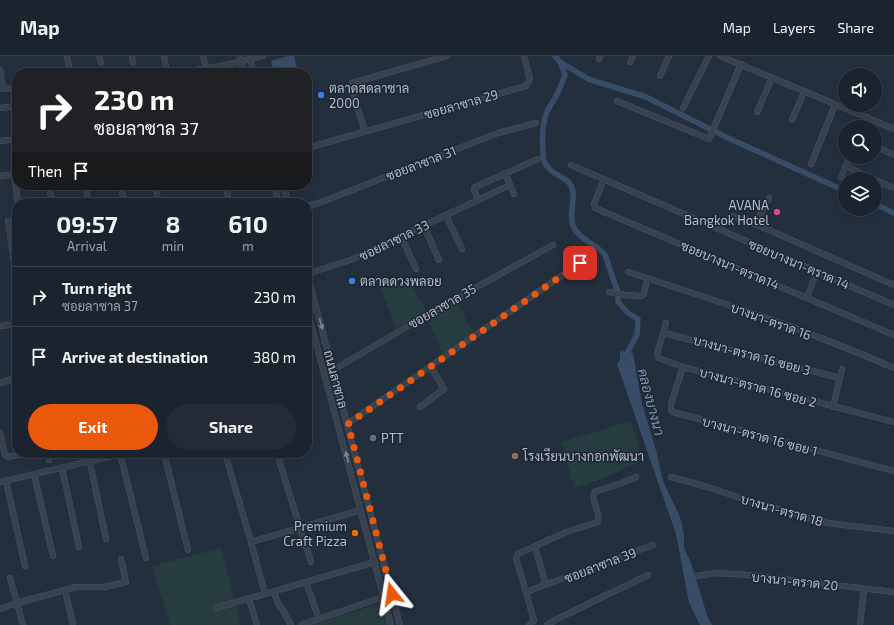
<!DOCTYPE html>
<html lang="en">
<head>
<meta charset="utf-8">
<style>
  :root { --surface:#1b232e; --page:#242b36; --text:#f1f3f6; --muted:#a0a4aa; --line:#39404a; --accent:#ea580c }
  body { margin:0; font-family:"Exo 2",Sarabun,sans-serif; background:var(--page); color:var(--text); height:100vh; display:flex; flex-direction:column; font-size:15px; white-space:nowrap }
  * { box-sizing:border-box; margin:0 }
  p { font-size:13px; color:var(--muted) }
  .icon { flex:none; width:22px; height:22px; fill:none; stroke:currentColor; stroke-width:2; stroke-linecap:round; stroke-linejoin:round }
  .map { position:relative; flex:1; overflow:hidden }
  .drawer { position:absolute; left:12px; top:142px; width:300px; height:260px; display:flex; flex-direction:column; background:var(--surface); border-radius:16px; box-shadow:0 4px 16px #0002,0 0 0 1px var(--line) }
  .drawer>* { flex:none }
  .hud { position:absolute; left:12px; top:12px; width:300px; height:122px; border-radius:16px; box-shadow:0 4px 16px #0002,0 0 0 1px var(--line); background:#202124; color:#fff; overflow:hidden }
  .fabs { position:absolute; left:838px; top:12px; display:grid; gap:8px }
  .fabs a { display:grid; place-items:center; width:44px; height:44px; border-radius:50%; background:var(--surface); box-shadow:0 4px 16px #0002,0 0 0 1px var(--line); font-size:20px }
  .pin { position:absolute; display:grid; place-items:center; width:34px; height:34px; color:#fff; margin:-17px; border-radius:8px; box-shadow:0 2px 6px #0006 }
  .me { position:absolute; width:44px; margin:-22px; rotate:345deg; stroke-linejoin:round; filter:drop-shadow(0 0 3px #0008) }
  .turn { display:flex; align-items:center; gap:14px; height:84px; padding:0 16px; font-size:18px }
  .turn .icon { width:52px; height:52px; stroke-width:2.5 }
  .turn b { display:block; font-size:28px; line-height:34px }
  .then { display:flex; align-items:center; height:38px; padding:0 16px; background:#0003; gap:8px; font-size:15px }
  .eta { display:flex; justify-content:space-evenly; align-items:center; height:68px; text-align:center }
  .eta b { font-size:24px; font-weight:700; line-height:28px }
  .cta { display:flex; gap:8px; margin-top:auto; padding:8px 16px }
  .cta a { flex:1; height:46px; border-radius:24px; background:var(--accent); color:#fff; font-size:16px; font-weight:700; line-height:46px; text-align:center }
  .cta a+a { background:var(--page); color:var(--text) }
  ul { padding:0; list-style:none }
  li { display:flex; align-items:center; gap:12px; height:60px; padding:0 16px; border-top:1px solid var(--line) }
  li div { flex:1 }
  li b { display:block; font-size:15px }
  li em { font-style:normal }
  header { display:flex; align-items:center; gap:24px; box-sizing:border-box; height:56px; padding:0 20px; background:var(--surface); border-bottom:1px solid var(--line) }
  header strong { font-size:19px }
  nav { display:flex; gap:22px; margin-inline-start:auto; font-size:14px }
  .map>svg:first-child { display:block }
  .green { fill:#263c3f }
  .water { fill:#394c67 }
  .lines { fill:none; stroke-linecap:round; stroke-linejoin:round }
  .canal { stroke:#394c67; stroke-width:5.5 }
  .minor-casing { stroke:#565f6c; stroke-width:6 }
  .minor { stroke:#38414e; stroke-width:5.5 }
  .oneway { fill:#7c8592 }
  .route { stroke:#ea580c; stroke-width:7; stroke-dasharray:0 12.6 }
  .shop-dot { fill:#3f7fe0; stroke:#1d2633; stroke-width:1.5 }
  .hotel-dot { fill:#d1479c; stroke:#1d2633; stroke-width:1.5 }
  .service-dot { fill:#5c6f8a; stroke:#1d2633; stroke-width:1.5 }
  .education-dot { fill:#8d6e63; stroke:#1d2633; stroke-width:1.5 }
  .food-dot { fill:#e8710a; stroke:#1d2633; stroke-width:1.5 }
  .labels { text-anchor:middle; stroke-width:3; stroke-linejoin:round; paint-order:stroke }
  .poi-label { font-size:13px; fill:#b4bcc9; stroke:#1d2633; text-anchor:start }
  .street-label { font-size:13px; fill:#b4bcc9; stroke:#1d2633 }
  .water-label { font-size:14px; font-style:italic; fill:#7c92b1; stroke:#1d2633 }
</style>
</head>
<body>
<header>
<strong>Map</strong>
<nav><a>Map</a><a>Layers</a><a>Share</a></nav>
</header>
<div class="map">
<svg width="894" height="569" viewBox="0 0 894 569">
  <rect width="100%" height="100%" fill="#242f3e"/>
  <!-- green -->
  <g class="green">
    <polygon points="399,221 401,226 408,222 427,257 396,273 380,230"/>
    <polygon points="457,246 474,278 443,300 428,262"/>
    <polygon points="631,365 643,404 597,425 574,432 562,386"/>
    <polygon points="221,492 241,569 170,569 152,510"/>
    <polygon points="382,547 388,569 312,569"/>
  </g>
  <!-- water -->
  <g class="water">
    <polygon points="288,0 294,0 297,12 274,17 271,5"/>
    <polygon points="620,295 633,297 642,348 656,394 663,425 680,461 684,478 684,492 691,507 708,562 712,569 700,569 689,547 676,478 617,308 620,304"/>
  </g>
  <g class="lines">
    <!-- canal -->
    <g class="canal">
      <path d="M555,0L560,6L565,19C562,27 559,35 555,42C552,47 548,53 546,58C542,70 542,82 543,95C543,100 543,105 546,109C551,118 564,120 570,128C578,139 568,156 573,170C579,184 596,187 605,199L618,237V246L628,257L638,263L637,279L627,297V304"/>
      <polyline points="560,6 588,23 646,41 726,81 845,135"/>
      <polyline points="875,148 894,157"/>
    </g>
    <defs>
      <g id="minor">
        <polyline points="67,0 70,17"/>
        <polyline points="99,0 101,7"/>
        <polyline points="132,0 133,7"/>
        <polyline points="164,0 167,17"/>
        <polyline points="203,0 206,12"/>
        <polyline points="240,0 244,17"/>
        <polyline points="249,0 254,17"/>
        <polyline points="720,0 894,73"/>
        <polyline points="599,3 600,0"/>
        <polyline points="630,6 633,0"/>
        <polyline points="212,11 214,17"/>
        <polyline points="0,14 3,33"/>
        <polyline points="178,17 226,9 263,0"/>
        <polyline points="660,20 669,0"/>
        <polyline points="0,33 17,32"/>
        <polyline points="617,45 709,83 741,8"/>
        <polyline points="0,52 17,50"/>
        <polyline points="683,52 709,0"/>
        <polyline points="757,56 772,22"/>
        <polyline points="792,64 804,36"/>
        <polyline points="863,71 868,61"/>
        <polyline points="365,76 351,30 352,27 447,0"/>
        <polyline points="0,85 17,83"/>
        <polyline points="875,90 894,99"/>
        <polyline points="307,92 526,30 530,23 524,0"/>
        <polyline points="811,108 835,49"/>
        <polyline points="571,109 894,249"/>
        <polyline points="846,110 873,123"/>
        <polyline points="505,117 514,138"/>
        <polyline points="14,118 18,147"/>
        <polyline points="0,120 17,118"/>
        <polyline points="841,121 850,101"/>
        <polyline points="604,123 594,148 595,152 894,279"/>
        <polyline points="875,124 894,132"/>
        <polyline points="49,129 52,147"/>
        <polyline points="86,129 87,140"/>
        <polyline points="121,129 124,147"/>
        <polyline points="156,129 158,147"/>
        <polyline points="226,129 228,140"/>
        <polyline points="274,129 279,147"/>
        <polyline points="284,129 288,147"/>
        <polyline points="478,144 474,133 475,131 538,103"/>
        <polyline points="307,150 319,147 498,77 536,67"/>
        <polyline points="446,159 462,193"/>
        <polyline points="732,160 755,168 894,229"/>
        <polyline points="8,165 17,226"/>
        <polyline points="755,168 769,142"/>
        <polyline points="424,170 439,204"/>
        <polyline points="401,180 416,213"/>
        <path d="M628,216C718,245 808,274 894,312"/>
        <polyline points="307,217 400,569"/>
        <polyline points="307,218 353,203 510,129"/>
        <polyline points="609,236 625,239 641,240 644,238 647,222"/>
        <polyline points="807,241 817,216"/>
        <polyline points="307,253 391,569"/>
        <polyline points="666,267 657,298 659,302 683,311 894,366"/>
        <polyline points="0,270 17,268"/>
        <polyline points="664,277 840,322"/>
        <polyline points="683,311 671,348 671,354 673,356 894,415"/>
        <polyline points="333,314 441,251 553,189"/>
        <polyline points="0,327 17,322"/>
        <polyline points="420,351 444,333 431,311"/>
        <polyline points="833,351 842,313"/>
        <polyline points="347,368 580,207"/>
        <polyline points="0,377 5,399 7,401 29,397"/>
        <polyline points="48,397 49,404"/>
        <polyline points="88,397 106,483"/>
        <polyline points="120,397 146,502"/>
        <polyline points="164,397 188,494"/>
        <polyline points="225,397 251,486 300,472 311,506"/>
        <polyline points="277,397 300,472 361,454"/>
        <polyline points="62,412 79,491"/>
        <polyline points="34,418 53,500"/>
        <polyline points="671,421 708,431 749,445 827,467 894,475"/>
        <polyline points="6,425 25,510"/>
        <polyline points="0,426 125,397"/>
        <polyline points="251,486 265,538"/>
        <polyline points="535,491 546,529"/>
        <polyline points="696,520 716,517 749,519 894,536"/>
        <polyline points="10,522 23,569"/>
        <polyline points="306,526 319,563"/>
        <polyline points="65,534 73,569"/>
        <polyline points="274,536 278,548 283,554 291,569"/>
        <path d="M526,536L516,502L518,498L566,476L598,466C601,456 591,446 594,436L622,427L636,421"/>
        <polyline points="249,543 257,569"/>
        <polyline points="216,552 375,506"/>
        <polyline points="0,553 17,547 76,531 104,531 126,526 121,503"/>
        <polyline points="301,569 392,538"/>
        <polyline points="529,569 534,565 526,536 653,489"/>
        <polyline points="547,569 557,563 648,519"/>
        <polyline points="860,569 864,533"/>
      </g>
    </defs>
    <!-- minor casing -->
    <use href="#minor" class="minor-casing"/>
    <!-- minor -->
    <use href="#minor" class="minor"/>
  </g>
  <!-- one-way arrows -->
  <defs><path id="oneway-solid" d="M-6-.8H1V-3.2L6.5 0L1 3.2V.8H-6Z"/></defs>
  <g class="oneway">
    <use href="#oneway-solid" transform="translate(321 268) rotate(75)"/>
    <use href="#oneway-solid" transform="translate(347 401) rotate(-105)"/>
  </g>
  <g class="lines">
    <!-- route -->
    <polyline class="route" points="392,538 348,368 580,207"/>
  </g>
  <!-- markers -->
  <g class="shop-dot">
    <circle cx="321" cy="39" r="4"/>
    <circle cx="352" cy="225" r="4"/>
  </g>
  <circle class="hotel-dot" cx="777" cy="156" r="4"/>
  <circle class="service-dot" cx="373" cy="382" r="4"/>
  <circle class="education-dot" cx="515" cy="400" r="4"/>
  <circle class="food-dot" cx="355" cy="477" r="4"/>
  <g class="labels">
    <!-- poi labels -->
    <g class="poi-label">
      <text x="329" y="37">ตลาดสดลาซาล<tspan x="329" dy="15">2000</tspan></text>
      <text x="769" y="154" text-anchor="end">AVANA<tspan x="769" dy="15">Bangkok Hotel</tspan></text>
      <text x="360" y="230">ตลาดดวงพลอย</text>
      <text x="381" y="387">PTT</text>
      <text x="523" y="405">โรงเรียนบางกอกพัฒนา</text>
      <text x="347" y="475" text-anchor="end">Premium<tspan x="347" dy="15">Craft Pizza</tspan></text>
    </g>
    <!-- street labels -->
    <g class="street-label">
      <text transform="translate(461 48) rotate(-16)" y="5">ซอยลาซาล 29</text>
      <text transform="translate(421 107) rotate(-21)" y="5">ซอยลาซาล 31</text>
      <text transform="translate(394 184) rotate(-26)" y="5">ซอยลาซาล 33</text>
      <text transform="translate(799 208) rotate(23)" y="5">ซอยบางนา-ตราด 14</text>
      <text transform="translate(730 209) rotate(23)" y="5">ซอยบางนา-ตราด14</text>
      <text transform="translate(442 250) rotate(-30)" y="5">ซอยลาซาล 35</text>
      <text transform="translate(771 265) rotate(20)" y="5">บางนา-ตราด 16</text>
      <text transform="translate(752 299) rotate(15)" y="5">บางนา-ตราด 16 ซอย 3</text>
      <text transform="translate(336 323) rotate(75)" y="5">ถนนลาซาล</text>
      <text transform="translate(758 331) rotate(15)" y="5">บางนา-ตราด 16 ซอย 2</text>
      <text transform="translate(760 380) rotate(15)" y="5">บางนา-ตราด 16 ซอย 1</text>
      <text transform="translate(782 454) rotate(16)" y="5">บางนา-ตราด 18</text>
      <text transform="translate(600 509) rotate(-21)" y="5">ซอยลาซาล 39</text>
      <text transform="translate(795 525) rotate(6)" y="5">บางนา-ตราด 20</text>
    </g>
    <!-- water labels -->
    <g class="water-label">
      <text transform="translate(651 346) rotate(75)" y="5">คลองบางนา</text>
    </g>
  </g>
</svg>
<div class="fabs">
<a><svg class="icon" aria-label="sound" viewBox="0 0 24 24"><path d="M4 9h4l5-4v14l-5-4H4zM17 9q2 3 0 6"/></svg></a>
<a><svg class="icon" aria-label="search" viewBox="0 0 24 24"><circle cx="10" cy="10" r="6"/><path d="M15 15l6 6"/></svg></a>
<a><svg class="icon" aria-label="layers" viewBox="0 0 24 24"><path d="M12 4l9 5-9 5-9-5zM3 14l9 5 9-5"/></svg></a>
</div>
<div class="pin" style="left:580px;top:207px;background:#d93025"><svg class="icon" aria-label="arrive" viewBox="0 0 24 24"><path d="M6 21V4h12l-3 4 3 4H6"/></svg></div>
<svg class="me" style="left:392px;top:538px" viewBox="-20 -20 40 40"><path d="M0-17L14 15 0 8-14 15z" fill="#ea580c" stroke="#fff" stroke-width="4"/></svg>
<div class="hud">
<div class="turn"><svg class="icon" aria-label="right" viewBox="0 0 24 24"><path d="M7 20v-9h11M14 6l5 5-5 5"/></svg><div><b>230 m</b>ซอยลาซาล 37</div></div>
<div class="then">Then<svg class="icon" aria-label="arrive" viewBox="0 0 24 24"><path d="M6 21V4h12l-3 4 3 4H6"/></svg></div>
</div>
<section class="drawer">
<div class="eta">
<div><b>09:57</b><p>Arrival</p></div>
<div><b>8</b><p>min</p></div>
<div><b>610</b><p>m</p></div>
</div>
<ul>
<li><svg class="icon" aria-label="right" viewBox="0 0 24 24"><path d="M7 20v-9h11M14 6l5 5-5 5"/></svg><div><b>Turn right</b><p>ซอยลาซาล 37</p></div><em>230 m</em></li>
<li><svg class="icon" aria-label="arrive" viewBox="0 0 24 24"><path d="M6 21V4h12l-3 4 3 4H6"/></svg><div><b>Arrive at destination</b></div><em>380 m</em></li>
</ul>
<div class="cta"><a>Exit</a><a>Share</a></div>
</section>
</div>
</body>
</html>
